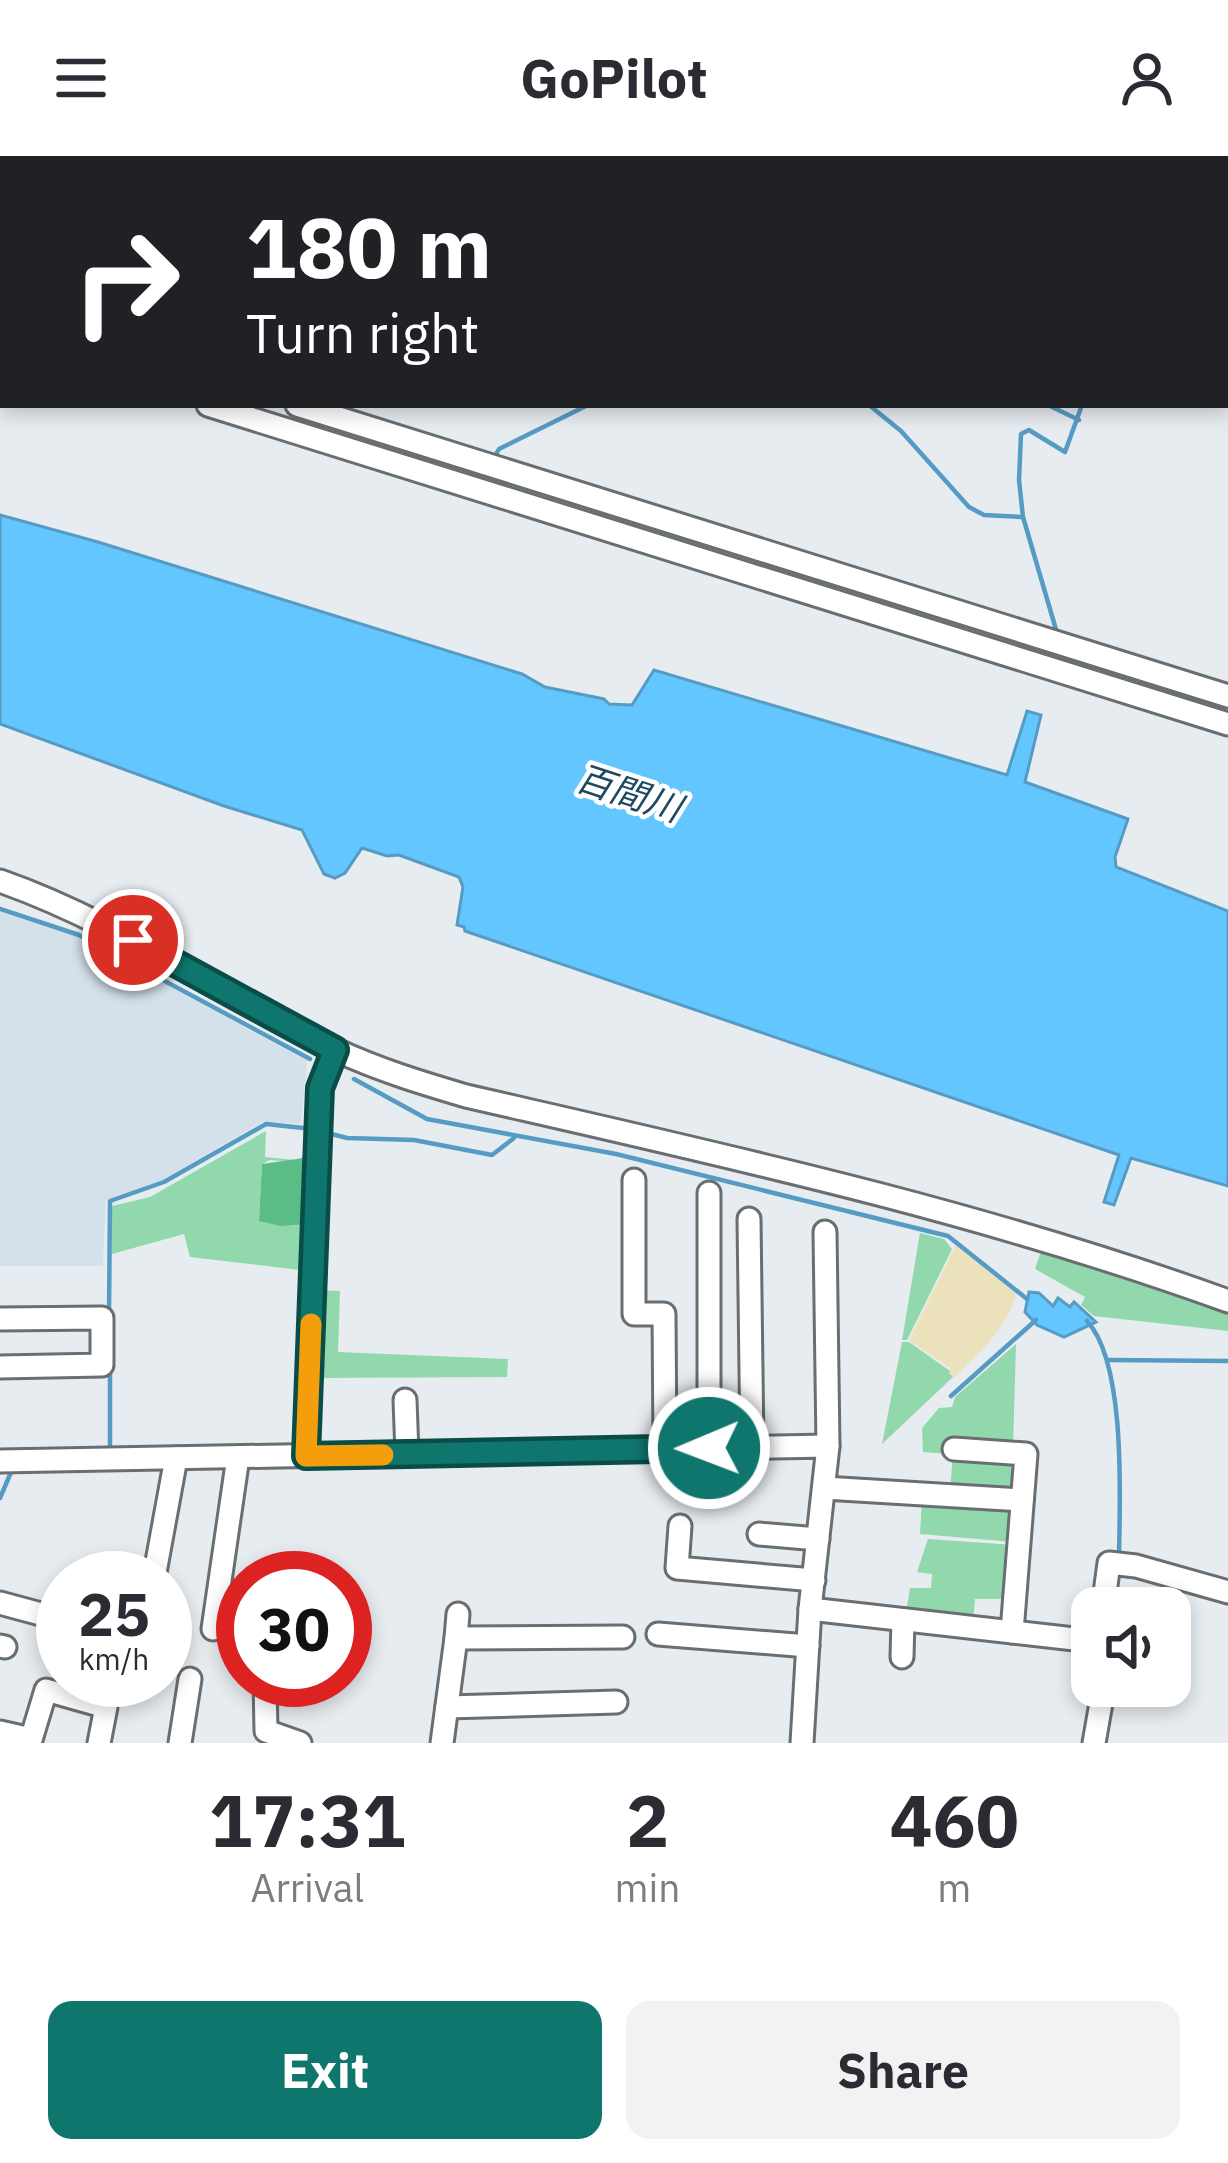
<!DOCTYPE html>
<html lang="en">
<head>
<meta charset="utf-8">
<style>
  :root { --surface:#fff; --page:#f2f2f3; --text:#2b2b33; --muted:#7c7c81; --accent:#0f766e }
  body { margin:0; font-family:"IBM Plex Sans","Noto Sans JP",sans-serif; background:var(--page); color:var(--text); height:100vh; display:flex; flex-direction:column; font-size:45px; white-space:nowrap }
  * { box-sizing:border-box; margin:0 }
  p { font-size:39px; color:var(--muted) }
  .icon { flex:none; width:66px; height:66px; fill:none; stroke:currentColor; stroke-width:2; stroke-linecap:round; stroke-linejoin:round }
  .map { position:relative; height:1587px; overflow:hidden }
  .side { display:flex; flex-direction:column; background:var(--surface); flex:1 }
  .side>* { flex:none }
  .top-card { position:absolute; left:0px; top:0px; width:1230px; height:252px; box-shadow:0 6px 18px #0003; background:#202124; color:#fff; overflow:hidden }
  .controls { position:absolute; left:1071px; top:1431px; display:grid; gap:24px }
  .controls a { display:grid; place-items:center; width:120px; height:120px; border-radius:24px; background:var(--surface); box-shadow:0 6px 18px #0003; font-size:60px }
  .speed { position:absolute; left:36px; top:1395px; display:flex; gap:24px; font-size:60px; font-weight:700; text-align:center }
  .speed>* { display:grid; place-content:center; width:156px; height:156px; border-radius:50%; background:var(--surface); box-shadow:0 6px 18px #0003; line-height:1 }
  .speed small { font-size:30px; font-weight:400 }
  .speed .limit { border:18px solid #d22; background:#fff; color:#111 }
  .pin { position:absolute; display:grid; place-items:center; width:102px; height:102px; color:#fff; margin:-51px; border:6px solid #fff; border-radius:50%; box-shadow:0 3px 12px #0007 }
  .me { position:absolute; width:132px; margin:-66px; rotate:269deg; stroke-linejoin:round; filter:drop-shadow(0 0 9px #0008) }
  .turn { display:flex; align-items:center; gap:42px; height:252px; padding:0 48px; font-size:54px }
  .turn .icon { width:156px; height:156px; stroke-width:2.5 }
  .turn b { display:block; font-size:84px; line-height:102px }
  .eta { display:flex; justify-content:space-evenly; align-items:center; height:204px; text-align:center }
  .eta b { font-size:72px; font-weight:700; line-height:84px }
  .cta { display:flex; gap:24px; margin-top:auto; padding:24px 48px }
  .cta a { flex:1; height:138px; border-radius:24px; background:var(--accent); color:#fff; font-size:48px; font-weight:700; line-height:138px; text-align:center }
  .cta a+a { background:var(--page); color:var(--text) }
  header { display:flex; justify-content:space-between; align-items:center; height:156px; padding:0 48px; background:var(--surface); font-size:54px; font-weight:700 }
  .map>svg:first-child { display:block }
  .built { fill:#d5e1ea }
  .green { fill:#92d8ad; fill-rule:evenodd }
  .forest { fill:#5cbc86 }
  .sand { fill:#ebe2bc }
  .water { fill:#64c6fe; stroke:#569bc3; stroke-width:3 }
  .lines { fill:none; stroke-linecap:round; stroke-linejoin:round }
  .stream { stroke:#569bc3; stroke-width:4.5 }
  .minor-casing { stroke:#696e71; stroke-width:27 }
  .minor { stroke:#fff; stroke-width:21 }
  .route-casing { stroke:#0a4d48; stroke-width:30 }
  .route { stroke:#0f766e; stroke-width:21 }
  .slow { stroke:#f59e0b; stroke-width:21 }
  .labels { text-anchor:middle; stroke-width:9; stroke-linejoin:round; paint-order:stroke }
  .water-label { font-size:36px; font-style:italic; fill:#1f4960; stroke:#fff }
</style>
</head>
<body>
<header><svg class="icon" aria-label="menu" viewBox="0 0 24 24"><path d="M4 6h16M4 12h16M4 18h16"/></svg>GoPilot<svg class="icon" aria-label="person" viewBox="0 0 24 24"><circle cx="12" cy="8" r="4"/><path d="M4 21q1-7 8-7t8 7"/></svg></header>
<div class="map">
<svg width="1228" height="1587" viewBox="0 0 1228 1587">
  <rect width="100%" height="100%" fill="#e7ecf0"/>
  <!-- built -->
  <polygon class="built" points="0,756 76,780 307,905 301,968 262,966 148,1032 106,1044 103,1110 0,1110"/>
  <!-- green -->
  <g class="green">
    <path d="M266,975L265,1001L295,1004L313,998L308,1115L190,1101L184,1078L112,1098V1050L150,1041ZM270,1004L295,1006L259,1065L262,1008Z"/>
    <polygon points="920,1077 944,1083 952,1093 907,1184 902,1184"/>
    <polygon points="1042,1092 1228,1155 1228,1175 1094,1160 1081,1149 1085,1141 1035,1113"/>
    <polygon points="317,1134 340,1135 338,1196 508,1203 507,1221 313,1222"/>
    <polygon points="902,1186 909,1186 950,1215 953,1221 882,1288"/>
    <polygon points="1016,1188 1013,1292 950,1298 923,1296 922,1272 939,1252 952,1251 955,1241"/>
    <polygon points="953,1298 1017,1302 1017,1338 950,1335"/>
    <polygon points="922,1343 1014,1348 1013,1386 920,1378"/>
    <polygon points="928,1383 1015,1389 1008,1443 975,1443 973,1466 906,1457 910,1432 931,1432 932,1418 917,1416"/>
  </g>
  <!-- forest -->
  <polygon class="forest" points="311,1001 307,1068 281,1070 259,1065 262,1008"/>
  <!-- sand -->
  <path class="sand" d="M956,1089L1016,1138C1006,1174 980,1195 955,1221L949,1218L951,1213L909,1184Z"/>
  <!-- water -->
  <g class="water">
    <polygon points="0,359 98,386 522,518 545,531 604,543 609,548 632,549 654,514 1007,619 1027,555 1041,559 1025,626 1128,663 1115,701 1116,711 1228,755 1228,1030 1131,1002 1114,1049 1104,1046 1119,999 465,775 464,771 457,769 463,731 459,721 399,699 387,700 362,692 345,717 335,722 324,718 302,674 224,650 0,568"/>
    <polygon points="1029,1136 1039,1137 1053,1150 1058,1142 1070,1151 1074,1146 1096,1166 1064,1181 1037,1169 1025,1156"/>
  </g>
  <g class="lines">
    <!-- stream -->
    <g class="stream">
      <polyline points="1227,134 1228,134"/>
      <polyline points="333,249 447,285"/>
      <polyline points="869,249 901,275 969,351 984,359 1022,361"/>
      <polyline points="1048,249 1079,264"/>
      <polyline points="495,300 499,293 588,249"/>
      <polyline points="1057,477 1023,361 1019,324 1021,278 1029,274 1065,296 1082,249"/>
      <polyline points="0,753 79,779 310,903"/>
      <polyline points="354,923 427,963 616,998 948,1080 1027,1143"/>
      <polyline points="324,976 347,982 414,984 492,999 514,982"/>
      <polyline points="109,1160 110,1045 164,1026 266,968 313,973"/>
      <path d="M1087,1165C1126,1207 1120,1341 1119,1399"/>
      <polyline points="1108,1204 1228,1205"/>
      <polyline points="110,1213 110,1298"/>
      <polyline points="951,1240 1036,1164"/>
      <polyline points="664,1303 818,1301"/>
      <polyline points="0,1342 12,1314"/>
    </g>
    <defs>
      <g id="minor">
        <polyline points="19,0 22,3"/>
        <polyline points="141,3 142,0"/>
        <polyline points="0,187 3,187"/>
        <polyline points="208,249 1228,568"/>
        <polyline points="297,249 1228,540"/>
        <path d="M0,725C120,767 222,841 336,894C379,914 422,927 466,940C723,999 980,1055 1228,1145"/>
        <polyline points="634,1024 634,1158 664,1158 665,1293"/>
        <polyline points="709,1037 709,1292"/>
        <polyline points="749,1063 752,1291"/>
        <polyline points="825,1076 828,1290"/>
        <polyline points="0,1163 102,1162 102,1209 0,1211"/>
        <polyline points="405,1244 407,1298"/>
        <polyline points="954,1293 1026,1298 1012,1476"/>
        <polyline points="306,1300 320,932 335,894"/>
        <polyline points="0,1305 828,1290 810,1453 802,1587"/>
        <polyline points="824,1332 1022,1344"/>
        <polyline points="680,1370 677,1412 814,1424"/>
        <polyline points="759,1378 818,1383"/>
        <polyline points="154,1422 176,1302"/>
        <polyline points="0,1447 63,1464"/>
        <polyline points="1103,1452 1109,1407 1136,1410 1228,1436"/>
        <polyline points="810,1453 1092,1485"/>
        <polyline points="213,1473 238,1301"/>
        <polyline points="658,1478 808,1490"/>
        <polyline points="456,1482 458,1458"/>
        <polyline points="0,1490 5,1491"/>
        <polyline points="902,1501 903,1464"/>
        <polyline points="265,1524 266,1575 300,1587"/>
        <polyline points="447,1551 616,1546"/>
        <polyline points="0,1576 31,1583"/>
        <polyline points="30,1587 46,1534 106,1551 99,1587"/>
        <polyline points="180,1587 190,1523"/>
        <polyline points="442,1587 456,1482 623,1481"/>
        <polyline points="1094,1587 1104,1530"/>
      </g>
    </defs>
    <!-- minor casing -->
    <use href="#minor" class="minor-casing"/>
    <!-- minor -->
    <use href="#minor" class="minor"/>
  </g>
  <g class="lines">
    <defs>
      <polyline id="route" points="133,784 335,894 320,932 306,1300 709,1292"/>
    </defs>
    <!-- route casing -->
    <use href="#route" class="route-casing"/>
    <!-- route -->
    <use href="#route" class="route"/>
    <!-- slow -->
    <polyline class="slow" points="311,1168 306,1300 383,1299"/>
  </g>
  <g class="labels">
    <!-- water labels -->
    <g class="water-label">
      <text transform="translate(629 637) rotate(18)" y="13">百間川</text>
    </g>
  </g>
</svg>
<div class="controls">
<a><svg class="icon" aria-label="sound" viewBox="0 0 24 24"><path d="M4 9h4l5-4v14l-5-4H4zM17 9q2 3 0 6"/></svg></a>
</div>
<div class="speed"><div>25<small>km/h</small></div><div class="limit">30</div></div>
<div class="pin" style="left:133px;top:784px;background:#d93025"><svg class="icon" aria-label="arrive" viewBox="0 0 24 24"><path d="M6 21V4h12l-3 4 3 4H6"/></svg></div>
<svg class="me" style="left:709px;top:1292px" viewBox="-20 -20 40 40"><circle r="17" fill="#0f766e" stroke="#fff" stroke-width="3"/><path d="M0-11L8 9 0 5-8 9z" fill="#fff"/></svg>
<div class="top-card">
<div class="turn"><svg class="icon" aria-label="right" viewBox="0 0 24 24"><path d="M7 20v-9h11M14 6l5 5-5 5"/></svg><div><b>180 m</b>Turn right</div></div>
</div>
</div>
<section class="side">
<div class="eta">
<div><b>17:31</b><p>Arrival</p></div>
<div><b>2</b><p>min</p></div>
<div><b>460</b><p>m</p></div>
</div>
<div class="cta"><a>Exit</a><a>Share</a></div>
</section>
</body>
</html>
